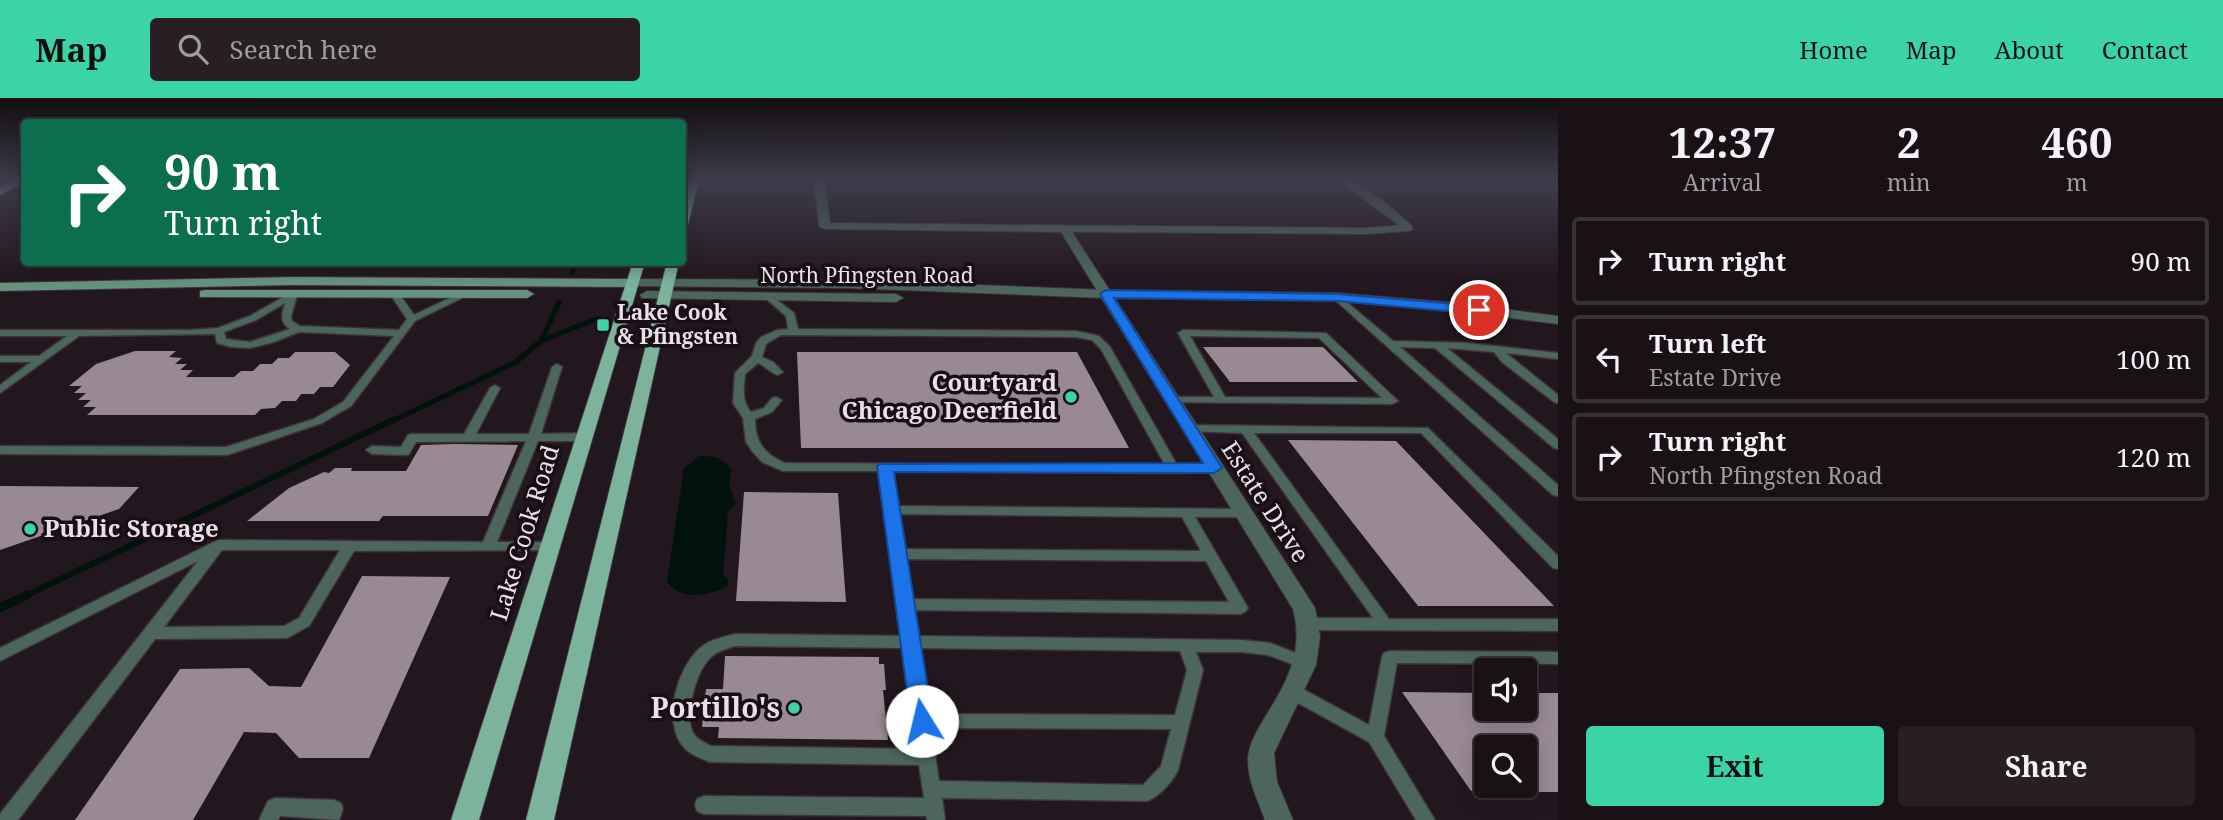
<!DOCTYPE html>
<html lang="en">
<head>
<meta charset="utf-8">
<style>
  :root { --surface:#1a1116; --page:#271f23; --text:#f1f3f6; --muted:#9f9da1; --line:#383135; --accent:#3bd4a4 }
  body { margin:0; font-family:"Noto Serif",serif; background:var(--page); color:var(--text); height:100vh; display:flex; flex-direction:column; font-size:26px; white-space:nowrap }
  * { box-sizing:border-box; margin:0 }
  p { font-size:23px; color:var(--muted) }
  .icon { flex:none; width:38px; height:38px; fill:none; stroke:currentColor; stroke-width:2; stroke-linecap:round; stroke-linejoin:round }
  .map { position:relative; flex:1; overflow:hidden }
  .sheet { display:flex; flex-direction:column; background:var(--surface); width:665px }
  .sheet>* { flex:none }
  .top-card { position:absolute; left:21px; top:21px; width:665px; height:147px; border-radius:7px; box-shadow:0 4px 18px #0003,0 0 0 2px var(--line); background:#0b6e4f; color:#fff; overflow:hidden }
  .controls { position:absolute; left:1474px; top:560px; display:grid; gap:14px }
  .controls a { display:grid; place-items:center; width:63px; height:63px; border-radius:7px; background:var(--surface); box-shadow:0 4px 18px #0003,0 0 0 2px var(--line); font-size:35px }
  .pin { position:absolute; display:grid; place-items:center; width:60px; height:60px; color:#fff; margin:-30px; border:4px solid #fff; border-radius:50%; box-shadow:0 2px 7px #0007 }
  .me { position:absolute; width:77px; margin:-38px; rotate:351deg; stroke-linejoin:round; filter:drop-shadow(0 0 5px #0008) }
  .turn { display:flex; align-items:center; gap:24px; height:147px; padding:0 28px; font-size:32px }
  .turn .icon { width:91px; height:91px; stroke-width:2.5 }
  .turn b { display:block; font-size:49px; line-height:60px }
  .eta { display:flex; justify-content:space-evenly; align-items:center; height:119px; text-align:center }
  .eta b { font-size:42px; font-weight:700; line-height:49px }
  .primary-button { display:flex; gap:14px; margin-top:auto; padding:14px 28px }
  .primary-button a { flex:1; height:80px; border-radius:7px; background:var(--accent); color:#111; font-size:28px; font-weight:700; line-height:80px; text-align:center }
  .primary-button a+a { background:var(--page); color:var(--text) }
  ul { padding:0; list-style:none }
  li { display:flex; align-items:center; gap:21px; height:88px; margin:0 14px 10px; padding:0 14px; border:4px solid var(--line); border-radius:7px }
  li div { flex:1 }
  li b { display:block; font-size:26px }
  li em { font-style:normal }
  header { display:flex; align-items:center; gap:42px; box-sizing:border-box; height:98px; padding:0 35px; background:var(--accent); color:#111 }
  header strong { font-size:33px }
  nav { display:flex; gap:38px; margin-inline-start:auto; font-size:24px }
  .search { width:490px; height:63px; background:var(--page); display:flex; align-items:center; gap:18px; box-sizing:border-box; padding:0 24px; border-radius:7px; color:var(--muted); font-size:26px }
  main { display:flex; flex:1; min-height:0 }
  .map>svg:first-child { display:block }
  .water { fill:#00120b }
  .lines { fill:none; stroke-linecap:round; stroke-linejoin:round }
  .stream-far3 { stroke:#00120b; stroke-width:4.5 }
  .stream-far2 { stroke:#00120b; stroke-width:5 }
  .stream-far1 { stroke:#00120b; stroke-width:6 }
  .stream { stroke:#00120b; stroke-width:9 }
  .building { fill:#998993 }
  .service-casing { stroke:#3e333a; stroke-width:3 }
  .minor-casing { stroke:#3e333a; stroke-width:2 }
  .tertiary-casing { stroke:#3e333a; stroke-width:2 }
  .secondary-casing { stroke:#3e333a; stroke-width:2 }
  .primary-casing { stroke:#3e333a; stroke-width:2 }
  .motorway-casing { stroke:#3e333a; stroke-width:3 }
  .service { fill:#4c665b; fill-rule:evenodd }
  .minor { fill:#4c665b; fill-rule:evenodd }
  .tertiary { fill:#4c665b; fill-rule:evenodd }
  .secondary { fill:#669280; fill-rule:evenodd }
  .primary { fill:#7bb39c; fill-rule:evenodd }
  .motorway { fill:#8dd2b6; fill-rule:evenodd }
  .route { fill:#1a73e8; stroke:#114b97; stroke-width:2 }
  .poi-dot { fill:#3bd4a4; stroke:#190e15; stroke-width:2.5 }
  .labels { text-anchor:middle; stroke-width:7; stroke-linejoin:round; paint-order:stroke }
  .far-street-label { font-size:21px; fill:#eae1e7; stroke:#190e15 }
  .far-poi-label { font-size:21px; font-weight:bold; fill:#eae1e7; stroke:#190e15; text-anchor:start }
  .poi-label { font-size:24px; font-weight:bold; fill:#eae1e7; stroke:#190e15; text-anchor:end }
  .street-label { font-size:24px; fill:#eae1e7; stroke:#190e15 }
  .near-poi-label { font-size:28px; font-weight:bold; fill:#eae1e7; stroke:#190e15; text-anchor:end }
</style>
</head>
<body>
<header>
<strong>Map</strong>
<div class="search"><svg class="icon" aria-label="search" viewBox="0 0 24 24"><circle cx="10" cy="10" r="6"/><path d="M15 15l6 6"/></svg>Search here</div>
<nav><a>Home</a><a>Map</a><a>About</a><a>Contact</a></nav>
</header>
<main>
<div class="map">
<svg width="1558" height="722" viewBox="0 0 1558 722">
  <rect width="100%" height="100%" fill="#22171e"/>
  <!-- water -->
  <path class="water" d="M699,358L717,359L732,371L729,387L736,406L728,413L723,476L728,481L727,489C708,498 679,503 667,483L684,370Z"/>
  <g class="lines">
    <!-- stream-far3 -->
    <polyline class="stream-far3" points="572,175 577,164"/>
    <!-- stream-far2 -->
    <g class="stream-far2">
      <polyline points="543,242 596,221"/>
      <polyline points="390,324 516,264 542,242 559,204"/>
    </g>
    <!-- stream-far1 -->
    <polyline class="stream-far1" points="23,499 393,322"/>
    <!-- stream -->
    <polyline class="stream" points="0,510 27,497"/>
  </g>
  <!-- building -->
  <g class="building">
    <polygon points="1203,249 1323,249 1358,284 1230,284"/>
    <polygon points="135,253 176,253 169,259 182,260 175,266 187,266 180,272 193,272 186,279 234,279 241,273 253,273 260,266 272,266 278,260 289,260 295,254 335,254 350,267 333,289 320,289 314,296 301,296 296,303 282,303 275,310 261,311 255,317 87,317 96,309 83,309 91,302 78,302 86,295 74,295 82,288 69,288 96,266"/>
    <polygon points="797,254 1077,254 1129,350 801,350"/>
    <polygon points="1288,342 1396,343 1554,508 1418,508"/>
    <polygon points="455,346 518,347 488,418 383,418 379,423 247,423 289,390 324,374 329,375 335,370 352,370 351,373 406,373 421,347"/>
    <polygon points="0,388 139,389 119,411 0,452"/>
    <polygon points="744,394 838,395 846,504 736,503"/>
    <polygon points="362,478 450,479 369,660 299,660 276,635 244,634 193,722 75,722 180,571 249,570 269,588 301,589"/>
    <polygon points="725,558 879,559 879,566 884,566 886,592 883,592 888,642 718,640 719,629 702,629 706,591 723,591"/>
    <polygon points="1402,594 1486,595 1486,611 1524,611 1524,595 1558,595 1558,694 1524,694 1524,649 1486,649 1486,693 1471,693"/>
  </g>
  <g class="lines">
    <defs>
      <g id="service">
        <path d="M395,193L398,194L414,217L462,194H468L470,196L415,223L351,308L322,325L227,357L0,356V348L226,349L314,321L343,304L394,238L299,234L274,244L250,250L231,249L217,245L215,236L79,238L0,295V287L31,264H0V258H39L67,238H0V232H189L218,230L250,218L292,194L297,197L291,219L292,223L300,228L399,232L407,221L390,196ZM285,205C282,216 279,224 290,231L250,244L226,241L224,234L256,222Z"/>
        <path d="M769,196L794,215L798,231L1076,233L1099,238L1110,249L1177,367L1214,366L1220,370L1214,374L1173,375L892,373L897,408L1243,411L1250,415L1243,419H1195L1248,510L1245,514L1240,516L913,512L917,538L1242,542L1270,545L1311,561L1313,565L1311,569L1305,571L1268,557L1242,554H1196L1203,572L1178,672C1173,683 1159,699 1147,703L942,700L945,722H927L926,718L704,716L697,713L695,707L697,701L704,698L924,700L919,667L710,664C700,660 689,656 682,647C663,621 677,571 700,550C709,542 723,539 735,536L902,538L879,373H783L762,364L752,353L746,344L743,320L733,305L735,275L752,258L756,245L761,239L777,232L788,231L786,218L764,199ZM781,237L1076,239L1092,242L1101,251L1165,367L785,365C764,356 755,344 755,321L772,314L782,302L776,299L772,300L764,310L751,314C741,303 744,289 745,276L758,265C765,268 771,275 778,277L783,274L773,264L762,259L766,246ZM898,416L1182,419L1201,453L904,451ZM905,461L1206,463L1229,504L911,501ZM735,548L903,550L917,651L711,648C705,645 697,641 693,635C684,616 696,574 710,560C717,553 726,551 735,548ZM919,550L1180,553L1187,572L1175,617L929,616ZM931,630L1171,631L1161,668L1143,687L939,683Z"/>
        <polygon points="1337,196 1393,243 1469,245 1558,255 1558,261 1506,255 1558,297 1558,305 1554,304 1502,264 1494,254 1447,250 1558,341 1558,351 1554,350 1435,250 1400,249 1558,387 1558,398 1553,397 1334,201 1334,197"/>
        <path d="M1183,232L1326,235L1398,303L1392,306L1167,304L1165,302L1167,300L1171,299H1214L1178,235ZM1190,238L1319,240L1382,300L1225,299Z"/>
        <path d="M557,266L562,269L541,336L584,335L590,339L584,343H538L497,444H549L554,446L556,449L554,452L354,453L309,528L287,540L155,541L18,722H0V716L198,463L0,563V550L218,442L483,444L526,343L416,344L409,356L405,357L372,356L366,352L372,348L401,349L408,337L412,336H464L490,290L495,287L500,290L476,336H529L552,269ZM222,452H340L299,520L284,528L164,529Z"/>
        <polygon points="1189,327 1428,330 1558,458 1558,471 1553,470 1421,335 1254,335 1389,521 1558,521 1558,533 1311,532 1306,530 1303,526 1306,522 1311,520 1373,520 1242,335 1185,333 1183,331 1185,329"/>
        <polygon points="1390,553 1558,554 1558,566 1397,565 1384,638 1435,722 1416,722 1369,644 1287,599 1285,594 1287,589 1293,587 1299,589 1369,627 1382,559 1384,555"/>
        <polygon points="275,700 334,702 341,705 343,711 339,722 280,718 278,722 259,722 268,703"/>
      </g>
      <g id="minor">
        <path d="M814,81H824L830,125L1367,130L1399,127L1336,81C1359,80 1395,112 1412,128V132L1408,133L1367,136L1072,134L1315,510L1320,539L1316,567L1274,655L1277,684L1293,722H1265C1258,702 1247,682 1248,660C1249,645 1259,629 1267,616C1288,583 1304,551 1293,511L1061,134L825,131L819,128Z"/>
        <polygon points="1540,81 1558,81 1558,85"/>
      </g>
      <g id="tertiary">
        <polygon points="632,181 848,182 1106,192 1337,195 1456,205 1558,218 1558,226 1456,213 1337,203 1106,200 848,190 627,188 626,185"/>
        <polygon points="647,193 896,196 903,200 896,204 642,200 640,197"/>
      </g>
      <g id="secondary">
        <polygon points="293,179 632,181 638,185 632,189 293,187 0,193 0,185"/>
        <polygon points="205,192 527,192 534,196 527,200 200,199 200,193"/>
      </g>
      <g id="primary">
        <polygon points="689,81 699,81 688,127 682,130 682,105"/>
        <polygon points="633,164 645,164 479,722 451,722"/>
        <polygon points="667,164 679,164 554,722 526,722"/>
      </g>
      <polygon id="motorway" points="15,81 24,81 24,85 0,97 0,88"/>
    </defs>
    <!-- service casing -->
    <use href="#service" class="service-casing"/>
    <!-- minor casing -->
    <use href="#minor" class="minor-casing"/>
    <!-- tertiary casing -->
    <use href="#tertiary" class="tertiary-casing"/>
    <!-- secondary casing -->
    <use href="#secondary" class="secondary-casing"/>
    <!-- primary casing -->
    <use href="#primary" class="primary-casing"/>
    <!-- motorway casing -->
    <use href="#motorway" class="motorway-casing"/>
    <!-- service -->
    <use href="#service" class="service"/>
    <!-- minor -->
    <use href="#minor" class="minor"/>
    <!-- tertiary -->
    <use href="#tertiary" class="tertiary"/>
    <!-- secondary -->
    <use href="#secondary" class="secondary"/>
    <!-- primary -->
    <use href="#primary" class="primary"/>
    <!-- motorway -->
    <use href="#motorway" class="motorway"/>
  </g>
  <!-- sky -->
  <linearGradient id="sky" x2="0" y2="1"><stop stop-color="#130d10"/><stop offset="0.45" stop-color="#3e3c4c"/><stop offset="1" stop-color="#3e3c4c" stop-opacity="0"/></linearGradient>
  <rect width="1558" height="182" fill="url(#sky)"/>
  <!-- route -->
  <polygon class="route" points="1106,192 1337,196 1479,208 1485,212 1479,216 1337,203 1114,200 1222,370 1214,375 894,374 933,623 930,629 922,632 914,629 911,623 877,369 879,366 1203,365 1100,196"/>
  <!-- markers -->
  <g class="poi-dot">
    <rect x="596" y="220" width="14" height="14" rx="3.5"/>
    <circle cx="1071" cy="299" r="7"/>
    <circle cx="30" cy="431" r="7"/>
    <circle cx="794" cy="610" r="7"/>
  </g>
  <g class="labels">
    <!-- far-street labels -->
    <g class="far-street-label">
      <text x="867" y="185">North Pfingsten Road</text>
    </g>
    <!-- far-poi labels -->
    <g class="far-poi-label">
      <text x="617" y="222">Lake Cook<tspan x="617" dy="24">&amp; Pfingsten</tspan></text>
    </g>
    <!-- poi labels -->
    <g class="poi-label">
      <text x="1057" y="293">Courtyard<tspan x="1057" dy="28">Chicago Deerfield</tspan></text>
      <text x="44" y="439" text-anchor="start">Public Storage</text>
    </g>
    <!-- street labels -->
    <g class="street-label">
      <text transform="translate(1265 404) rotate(57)" y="8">Estate Drive</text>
      <text transform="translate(525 435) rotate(-73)" y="8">Lake Cook Road</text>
    </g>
    <!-- near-poi labels -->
    <g class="near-poi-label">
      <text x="780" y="620">Portillo's</text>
    </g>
  </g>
</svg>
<div class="controls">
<a><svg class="icon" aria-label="sound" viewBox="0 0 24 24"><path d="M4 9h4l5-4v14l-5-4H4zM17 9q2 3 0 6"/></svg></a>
<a><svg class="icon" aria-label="search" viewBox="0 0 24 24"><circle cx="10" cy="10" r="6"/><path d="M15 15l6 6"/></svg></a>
</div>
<div class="pin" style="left:1479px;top:212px;background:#d93025"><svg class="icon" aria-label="arrive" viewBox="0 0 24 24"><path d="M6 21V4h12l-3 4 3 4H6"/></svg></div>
<svg class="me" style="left:922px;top:623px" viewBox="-20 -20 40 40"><circle r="19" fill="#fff"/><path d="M0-13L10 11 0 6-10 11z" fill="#1a73e8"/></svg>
<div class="top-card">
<div class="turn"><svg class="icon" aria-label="right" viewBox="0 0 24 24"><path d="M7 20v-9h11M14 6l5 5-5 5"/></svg><div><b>90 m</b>Turn right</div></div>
</div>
</div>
<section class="sheet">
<div class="eta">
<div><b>12:37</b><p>Arrival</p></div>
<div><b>2</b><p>min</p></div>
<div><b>460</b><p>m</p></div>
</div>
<ul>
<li><svg class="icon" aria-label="right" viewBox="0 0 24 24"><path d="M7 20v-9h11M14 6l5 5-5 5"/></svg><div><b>Turn right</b></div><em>90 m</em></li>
<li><svg class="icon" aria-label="left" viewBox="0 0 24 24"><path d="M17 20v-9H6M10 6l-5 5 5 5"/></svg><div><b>Turn left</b><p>Estate Drive</p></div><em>100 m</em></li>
<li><svg class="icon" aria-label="right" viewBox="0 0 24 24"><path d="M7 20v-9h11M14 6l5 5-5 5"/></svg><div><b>Turn right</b><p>North Pfingsten Road</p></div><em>120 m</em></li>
</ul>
<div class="primary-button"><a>Exit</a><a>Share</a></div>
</section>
</main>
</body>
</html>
